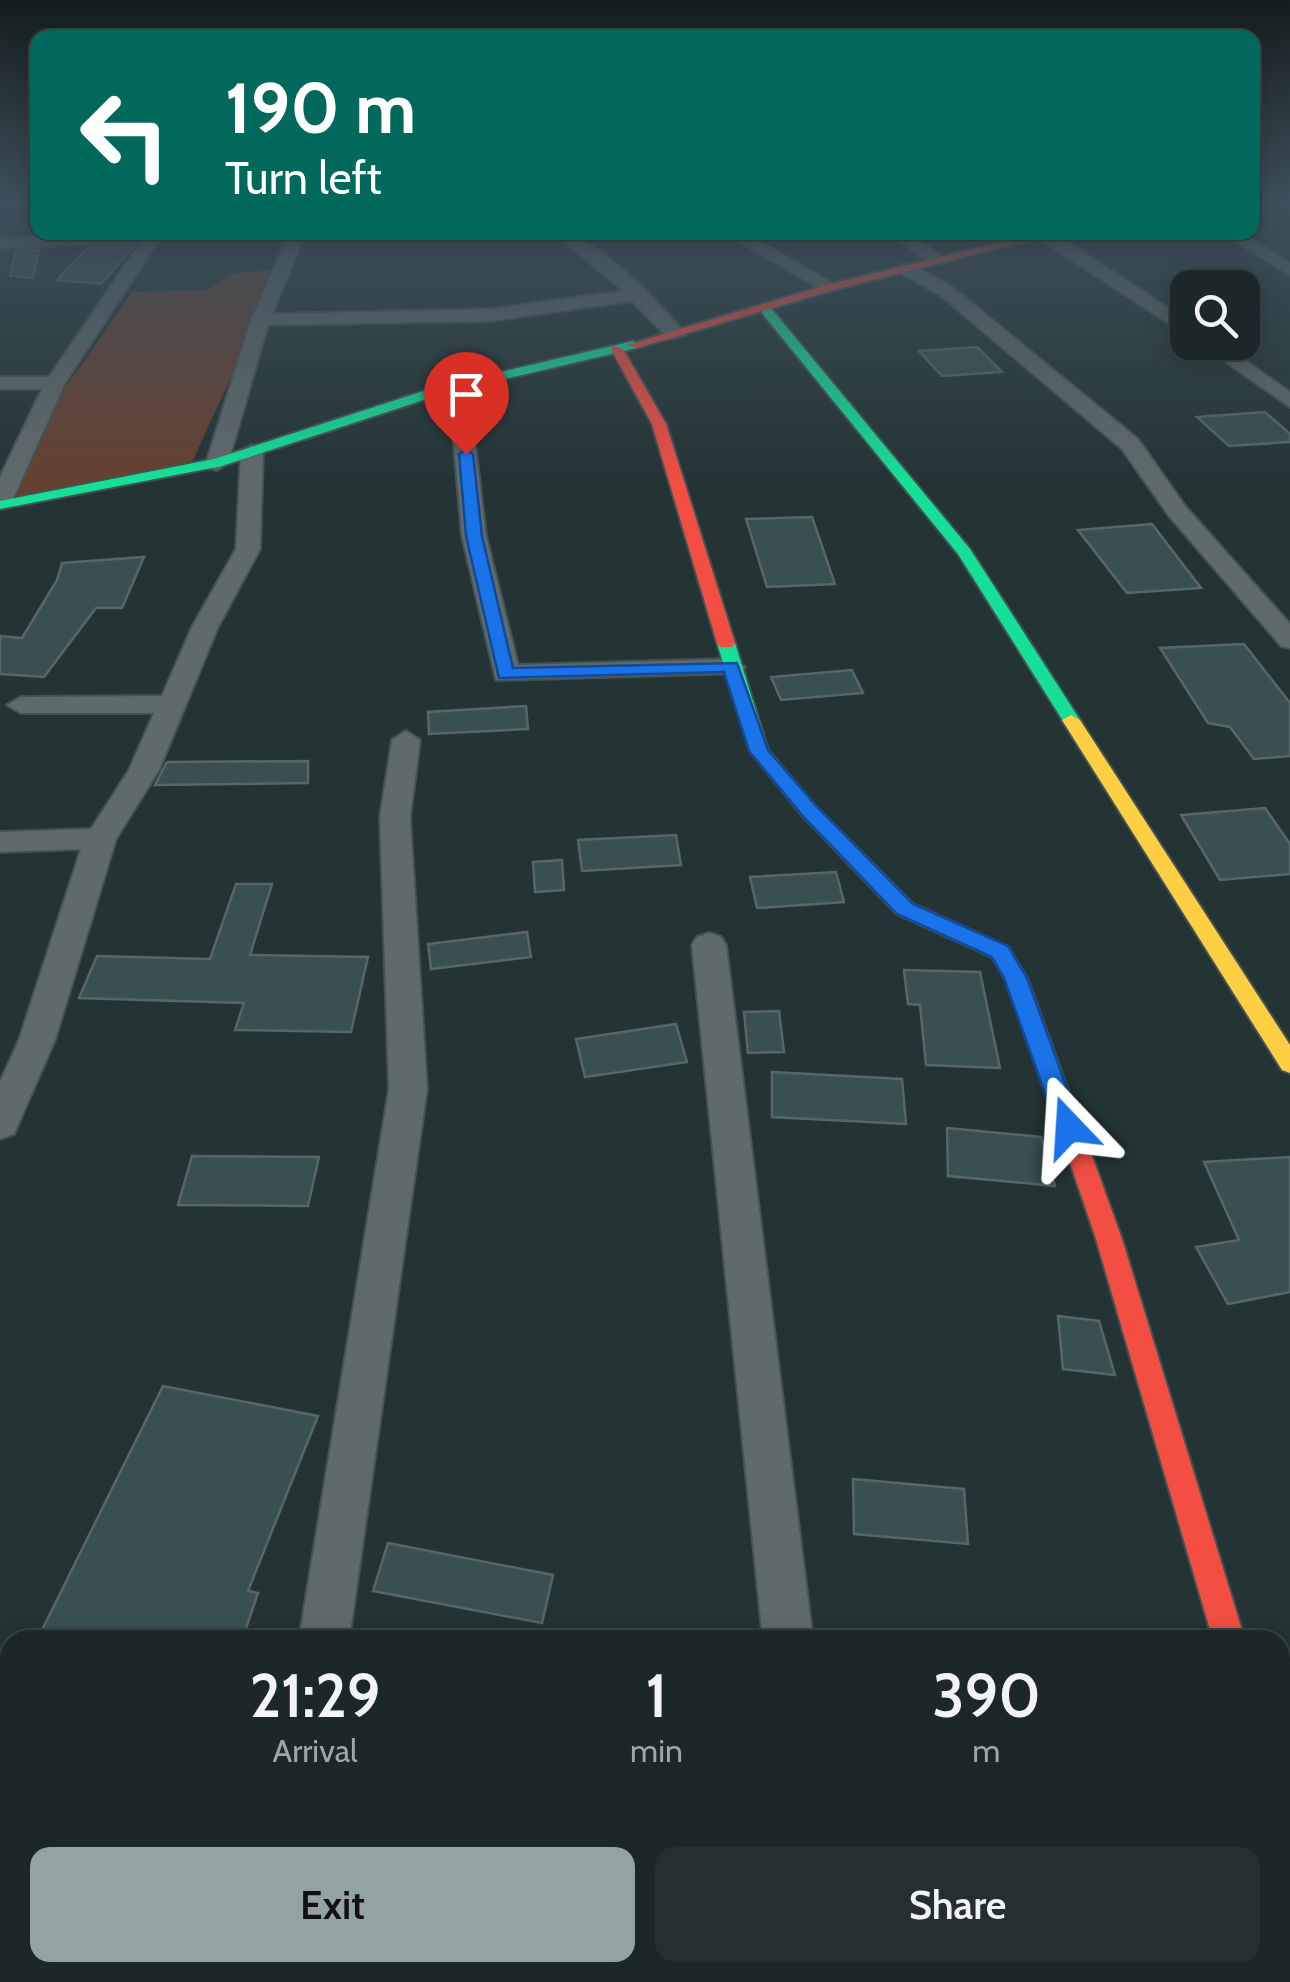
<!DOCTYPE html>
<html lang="en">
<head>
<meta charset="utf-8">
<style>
  :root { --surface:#1b2728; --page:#242f30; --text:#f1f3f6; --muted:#a0a5a8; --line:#394445; --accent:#93a3a4 }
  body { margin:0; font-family:Cabin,sans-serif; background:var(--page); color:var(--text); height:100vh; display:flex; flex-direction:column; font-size:38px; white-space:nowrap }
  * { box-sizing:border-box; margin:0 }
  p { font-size:32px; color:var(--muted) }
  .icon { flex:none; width:55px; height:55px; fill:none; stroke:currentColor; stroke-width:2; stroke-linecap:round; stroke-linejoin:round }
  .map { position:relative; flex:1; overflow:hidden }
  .drawer { position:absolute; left:0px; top:1630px; width:1290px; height:352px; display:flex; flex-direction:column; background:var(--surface); border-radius:30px 30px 0 0; box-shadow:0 5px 25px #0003,0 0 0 2px var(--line) }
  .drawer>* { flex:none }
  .hud { position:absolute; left:30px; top:30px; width:1230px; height:210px; border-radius:20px; box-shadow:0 5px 25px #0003,0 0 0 2px var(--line); background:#00695c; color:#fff; overflow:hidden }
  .fabs { position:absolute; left:1170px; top:270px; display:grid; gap:20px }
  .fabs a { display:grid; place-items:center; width:90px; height:90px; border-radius:20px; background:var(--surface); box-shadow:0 5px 25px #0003,0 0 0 2px var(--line); font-size:50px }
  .pin { position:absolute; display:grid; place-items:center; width:85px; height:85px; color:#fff; margin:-102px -42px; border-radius:50% 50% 50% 0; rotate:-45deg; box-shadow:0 0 10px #0007 }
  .pin .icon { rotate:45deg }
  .me { position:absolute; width:110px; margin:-55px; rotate:340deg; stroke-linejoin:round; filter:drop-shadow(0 0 8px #0008) }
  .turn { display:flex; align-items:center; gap:35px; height:210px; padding:0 30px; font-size:45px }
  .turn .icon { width:130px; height:130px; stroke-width:2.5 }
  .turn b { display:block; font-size:70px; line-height:85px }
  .eta { display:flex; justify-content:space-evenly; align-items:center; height:170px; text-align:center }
  .eta b { font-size:60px; font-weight:600; line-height:70px }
  .primary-button { display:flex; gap:20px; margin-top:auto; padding:20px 30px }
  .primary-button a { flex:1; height:115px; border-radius:20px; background:var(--accent); color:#111; font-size:40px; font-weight:600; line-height:115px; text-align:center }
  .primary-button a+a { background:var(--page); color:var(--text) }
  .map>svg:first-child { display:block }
  .green { fill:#664130 }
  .building { fill:#394f51; stroke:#596666; stroke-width:2.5 }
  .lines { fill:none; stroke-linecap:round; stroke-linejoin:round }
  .street-casing { stroke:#435253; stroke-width:4 }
  .fast-casing { stroke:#435253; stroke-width:4 }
  .slow-casing { stroke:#435253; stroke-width:4 }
  .jam-casing { stroke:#435253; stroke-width:4 }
  .street { fill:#5f6a6b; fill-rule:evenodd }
  .fast { fill:#16e098; fill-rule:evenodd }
  .slow { fill:#ffcf43; fill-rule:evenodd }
  .jam { fill:#f24e42; fill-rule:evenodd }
  .route { fill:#1a73e8; stroke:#114b97; stroke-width:2.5 }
</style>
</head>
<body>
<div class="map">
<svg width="1290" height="1982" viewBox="0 0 1290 1982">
  <rect width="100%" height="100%" fill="#243435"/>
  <!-- green -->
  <polygon class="green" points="280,270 192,462 0,506 0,481 132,292 205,290 235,273"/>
  <!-- building -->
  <g class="building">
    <polygon points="134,246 101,284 57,280 87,248"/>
    <polygon points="39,250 33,278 10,276 16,251"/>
    <polygon points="977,347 1002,372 942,376 919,351"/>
    <polygon points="1265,412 1290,434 1290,442 1229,446 1197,417"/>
    <polygon points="812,517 835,584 767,587 746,519"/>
    <polygon points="1152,524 1201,588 1127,593 1078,530"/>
    <polygon points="144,557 122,608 96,608 44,677 0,674 0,636 22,638 57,580 62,563"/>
    <polygon points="1244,644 1290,703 1290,756 1254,759 1230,727 1208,723 1160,648"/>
    <polygon points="852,670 863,693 781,700 771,677"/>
    <polygon points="526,706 528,729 429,734 428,712"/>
    <polygon points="308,761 308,783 155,785 167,762"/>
    <polygon points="1265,808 1290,844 1290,874 1220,880 1181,815"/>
    <polygon points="676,835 681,865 582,871 578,840"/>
    <polygon points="562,860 564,890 535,892 533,862"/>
    <polygon points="836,872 844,902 757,908 750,877"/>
    <polygon points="236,884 272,884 250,955 368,957 351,1032 235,1030 244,1003 79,998 97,956 210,959"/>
    <polygon points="527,932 531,957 431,969 428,944"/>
    <polygon points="904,970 980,972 1000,1068 926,1065 920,1005 908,1004"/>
    <polygon points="779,1011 784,1052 748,1053 744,1012"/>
    <polygon points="676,1024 687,1062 585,1077 576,1039"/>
    <polygon points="772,1072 902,1079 906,1124 772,1117"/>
    <polygon points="947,1128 1041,1137 1055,1186 948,1176"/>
    <polygon points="192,1156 319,1157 308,1206 178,1205"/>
    <polygon points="1290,1157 1290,1292 1228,1304 1196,1247 1239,1240 1204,1162"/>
    <polygon points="1058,1316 1099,1321 1115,1375 1063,1369"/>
    <polygon points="163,1386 318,1416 248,1591 258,1593 242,1640 37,1640"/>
    <polygon points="853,1479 964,1489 968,1544 854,1534"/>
    <polygon points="388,1543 553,1575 542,1623 373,1591"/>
  </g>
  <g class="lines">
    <defs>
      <g id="street">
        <polygon points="164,232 65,383 12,501 0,508 0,477 42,389 0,389 0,377 49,377 141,242 0,248 0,238"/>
        <path d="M290,232H306L272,314L491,309L623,291L553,232C594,232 660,303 686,335L669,339L632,301L491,321L268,325L228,463L217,470L209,468L206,463L251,320Z"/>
        <polygon points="722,232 743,232 839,287 824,291"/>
        <polygon points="888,232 908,232 945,259 930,263"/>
        <polygon points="1041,232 1053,232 1188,321 1188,336 1041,240"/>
        <polygon points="1220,232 1240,232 1290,263 1290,275"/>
        <polygon points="900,265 912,265 951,286 1138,439 1185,506 1290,624 1290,648 1281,646 1169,516 1122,449 939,294 900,273"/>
        <polygon points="1197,342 1219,342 1290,392 1290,407"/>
        <polygon points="441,384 471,410 486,536 518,665 731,659 745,667 741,673 496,680 462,536 451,411 431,390"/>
        <polygon points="252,445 263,452 260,549 218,627 159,770 116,839 55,1040 14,1134 0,1139 0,1082 19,1040 81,849 0,852 0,832 91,829 129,770 154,713 21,713 7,705 21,697 162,696 192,627 236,549 241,452"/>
        <polygon points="406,731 420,740 410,817 427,1089 349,1640 299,1640 389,1089 380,817 392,740"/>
        <polygon points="709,933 721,937 726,945 813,1640 763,1640 692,945 697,937"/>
        <polygon points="1280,1770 1290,1774 1290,1854 1280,1850"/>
        <polygon points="233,1972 292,1972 291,1982 231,1982"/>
        <polygon points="760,1972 818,1972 819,1982 759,1982"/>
      </g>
      <g id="fast">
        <polygon points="762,307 770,307 970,549 1080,720 1077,724 1065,724 958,554 762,313"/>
        <polygon points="633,341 639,345 637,348 445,393 222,466 0,509 0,501 214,459 436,387"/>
        <polygon points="726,638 735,643 768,750 816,807 913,904 1008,947 1027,978 1088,1145 1085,1152 1076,1155 1067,1152 1064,1145 1005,978 992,957 897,914 802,815 750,751 717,643"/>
      </g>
      <polygon id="slow" points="1071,715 1080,720 1290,1045 1290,1073 1282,1070 1062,720"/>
      <g id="jam">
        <polygon points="1043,232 1063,232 834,290 637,348 627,345 826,285"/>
        <polygon points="613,346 623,349 666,424 735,643 732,647 720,647 717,643 652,424 611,349"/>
        <polygon points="1076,1135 1085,1138 1088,1145 1122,1239 1245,1640 1213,1640 1096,1239 1064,1145 1067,1138"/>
      </g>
    </defs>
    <!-- street casing -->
    <use href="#street" class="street-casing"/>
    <!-- fast casing -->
    <use href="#fast" class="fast-casing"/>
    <!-- slow casing -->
    <use href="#slow" class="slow-casing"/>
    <!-- jam casing -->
    <use href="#jam" class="jam-casing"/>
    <!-- street -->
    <use href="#street" class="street"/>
    <!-- fast -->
    <use href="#fast" class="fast"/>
    <!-- slow -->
    <use href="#slow" class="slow"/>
    <!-- jam -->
    <use href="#jam" class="jam"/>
  </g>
  <!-- sky -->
  <linearGradient id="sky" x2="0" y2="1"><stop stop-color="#141d1d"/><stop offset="0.42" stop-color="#3f505c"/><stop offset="1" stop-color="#3f505c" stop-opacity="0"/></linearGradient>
  <rect width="1290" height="482" fill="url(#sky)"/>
  <!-- route -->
  <polygon class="route" points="466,450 473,454 482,536 513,668 737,663 768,750 817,807 913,904 1008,946 1027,978 1081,1127 1078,1134 1060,1134 1057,1127 1004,978 992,957 897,914 802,815 749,751 724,672 499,678 466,536 459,454"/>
</svg>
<div class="fabs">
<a><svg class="icon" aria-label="search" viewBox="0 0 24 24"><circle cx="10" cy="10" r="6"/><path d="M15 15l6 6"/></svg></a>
</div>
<div class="pin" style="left:466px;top:454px;background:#d93025"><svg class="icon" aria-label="arrive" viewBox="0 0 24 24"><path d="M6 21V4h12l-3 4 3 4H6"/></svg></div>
<svg class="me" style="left:1069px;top:1127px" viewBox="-20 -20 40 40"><path d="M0-17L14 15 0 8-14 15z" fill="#1a73e8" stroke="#fff" stroke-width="4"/></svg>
<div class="hud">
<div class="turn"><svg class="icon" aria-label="left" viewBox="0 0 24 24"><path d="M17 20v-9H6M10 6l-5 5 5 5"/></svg><div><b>190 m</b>Turn left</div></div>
</div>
<section class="drawer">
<div class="eta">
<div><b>21:29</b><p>Arrival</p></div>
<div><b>1</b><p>min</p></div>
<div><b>390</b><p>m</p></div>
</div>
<div class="primary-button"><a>Exit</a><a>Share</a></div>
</section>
</div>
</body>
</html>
